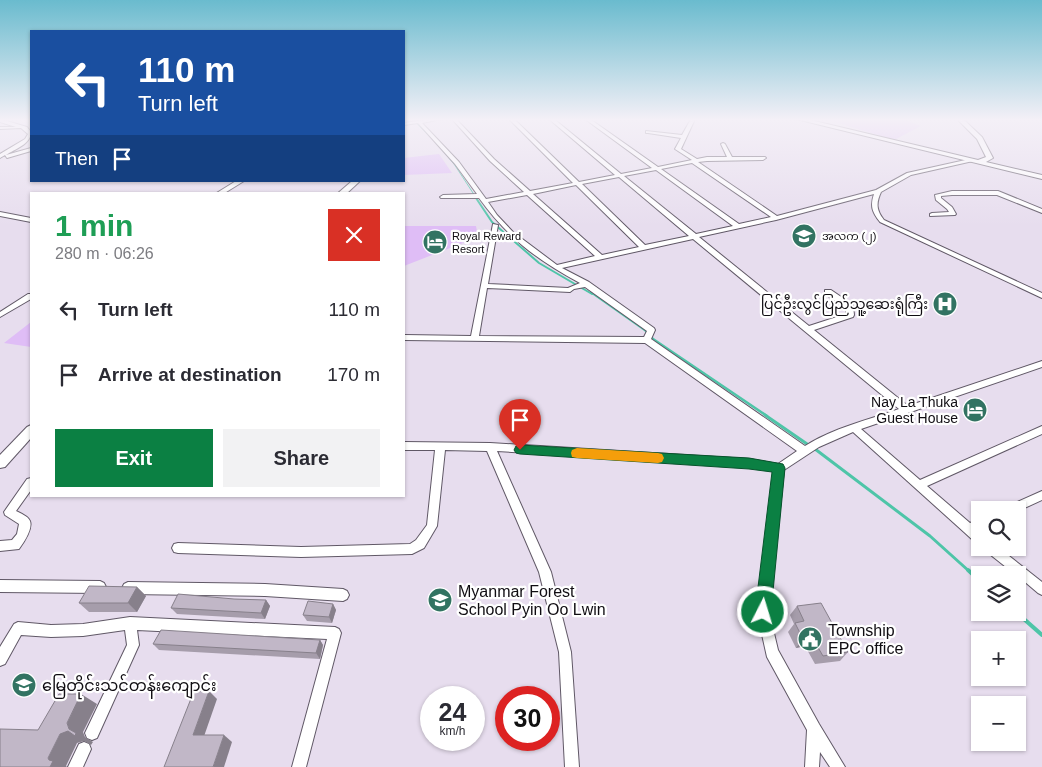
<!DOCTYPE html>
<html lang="en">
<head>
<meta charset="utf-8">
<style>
  :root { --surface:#fff; --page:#f2f2f3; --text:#2b2b33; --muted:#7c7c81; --accent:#0b8043 }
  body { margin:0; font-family:Helvetica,"Noto Sans Myanmar",sans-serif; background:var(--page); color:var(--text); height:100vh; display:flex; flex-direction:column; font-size:19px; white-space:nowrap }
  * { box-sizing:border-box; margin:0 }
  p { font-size:16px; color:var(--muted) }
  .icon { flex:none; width:28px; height:28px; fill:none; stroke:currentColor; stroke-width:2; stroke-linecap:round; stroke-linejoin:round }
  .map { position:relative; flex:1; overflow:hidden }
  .drawer { position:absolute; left:30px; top:192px; width:375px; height:305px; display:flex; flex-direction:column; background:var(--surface); border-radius:0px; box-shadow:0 1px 4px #0004 }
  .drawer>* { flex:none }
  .guide { position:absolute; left:30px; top:30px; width:375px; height:152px; border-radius:0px; box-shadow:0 1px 4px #0004; background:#1a4fa0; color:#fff; overflow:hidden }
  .controls { position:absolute; left:971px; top:501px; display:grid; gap:10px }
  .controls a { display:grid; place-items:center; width:55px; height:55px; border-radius:0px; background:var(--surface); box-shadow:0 1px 4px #0004; font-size:25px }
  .speed { position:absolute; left:420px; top:686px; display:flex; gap:10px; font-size:25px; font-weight:700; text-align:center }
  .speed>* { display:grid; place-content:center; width:65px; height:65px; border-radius:50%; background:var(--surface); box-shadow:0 1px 4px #0004; line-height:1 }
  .speed small { font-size:12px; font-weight:400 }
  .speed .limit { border:8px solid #d22; background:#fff; color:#111 }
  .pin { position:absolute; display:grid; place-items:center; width:42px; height:42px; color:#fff; margin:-51px -21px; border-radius:50% 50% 50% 0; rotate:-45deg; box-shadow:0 0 5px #0007 }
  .pin .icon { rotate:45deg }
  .me { position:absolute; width:55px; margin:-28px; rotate:5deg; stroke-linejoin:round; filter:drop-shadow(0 0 4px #0008) }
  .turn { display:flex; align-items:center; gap:18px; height:105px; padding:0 25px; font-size:22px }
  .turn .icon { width:65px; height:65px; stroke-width:2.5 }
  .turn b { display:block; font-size:35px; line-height:42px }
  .then { display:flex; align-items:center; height:48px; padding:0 25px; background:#0003; gap:10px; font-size:19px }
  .round { display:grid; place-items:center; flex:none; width:52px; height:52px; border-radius:0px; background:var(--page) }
  .overview { display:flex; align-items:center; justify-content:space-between; height:85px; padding:0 25px }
  h1 { font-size:30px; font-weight:700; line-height:38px; color:#1e9e55 }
  .primary-button { display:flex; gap:10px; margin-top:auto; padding:10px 25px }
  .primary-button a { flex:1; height:58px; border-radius:0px; background:var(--accent); color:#fff; font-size:20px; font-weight:700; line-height:58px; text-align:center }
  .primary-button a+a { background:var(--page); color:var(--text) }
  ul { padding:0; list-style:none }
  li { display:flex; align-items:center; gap:15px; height:65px; padding:0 25px }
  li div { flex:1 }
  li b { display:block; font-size:19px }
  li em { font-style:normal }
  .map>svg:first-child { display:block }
  .green { fill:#dfbdf6 }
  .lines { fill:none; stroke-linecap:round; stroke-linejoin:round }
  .stream-far4 { stroke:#4ec5a8; stroke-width:1 }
  .stream-far3 { stroke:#4ec5a8; stroke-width:2 }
  .stream-far2 { stroke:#4ec5a8; stroke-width:2.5 }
  .stream-far1 { stroke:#4ec5a8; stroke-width:3 }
  .stream { stroke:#4ec5a8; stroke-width:4 }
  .minor-casing { stroke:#605866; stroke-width:2 }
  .tertiary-casing { stroke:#605866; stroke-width:2 }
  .minor { fill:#fff; fill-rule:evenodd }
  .tertiary { fill:#fff; fill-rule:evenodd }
  .wall { fill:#a69dab }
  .shaded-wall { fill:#87808b }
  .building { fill:#c1b7c7; stroke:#87808b }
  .route { fill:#0b8043; stroke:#07532c }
  .slow { fill:#f59e0b }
  .labels { text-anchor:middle; stroke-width:4.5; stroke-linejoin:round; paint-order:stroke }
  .far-poi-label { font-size:11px; fill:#100d12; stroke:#fff; text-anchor:start }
  .poi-label { font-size:14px; fill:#100d12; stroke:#fff; text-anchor:end }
  .near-poi-label { font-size:16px; fill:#100d12; stroke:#fff; text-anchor:start }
</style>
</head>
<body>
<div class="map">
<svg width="1042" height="767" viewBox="0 0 1042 767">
  <rect width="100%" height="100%" fill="#e7ddee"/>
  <!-- green -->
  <g class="green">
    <polygon points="825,119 904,119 921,126 894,140"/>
    <polygon points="439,154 452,173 404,175 404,158"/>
    <polygon points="404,226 476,226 478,237 404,266"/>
    <polygon points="31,322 31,347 4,343"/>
  </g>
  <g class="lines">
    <!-- stream-far4 -->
    <g class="stream-far4">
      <polyline points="412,119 432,139"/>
      <polyline points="436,143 454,164 475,196"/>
    </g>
    <!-- stream-far3 -->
    <polyline class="stream-far3" points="474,195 492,222 539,263 592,294"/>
    <!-- stream-far2 -->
    <polyline class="stream-far2" points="591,292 645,330 653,339 767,416"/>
    <!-- stream-far1 -->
    <g class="stream-far1">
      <polyline points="765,415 810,446"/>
      <polyline points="815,449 930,536 970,572"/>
    </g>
    <!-- stream -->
    <g class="stream">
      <polyline points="968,570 980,581"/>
      <polyline points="1016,612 1042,635"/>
    </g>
    <defs>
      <g id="minor">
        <path d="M0,119L27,127L31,132C31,144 15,149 6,155L31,148V151L7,158L5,155L0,158V154L25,139L28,134L21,128L0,129V127H16L0,122Z"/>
        <path d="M431,119H442L422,123L459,162L486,199L524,192L490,161L452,119H456L494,159L530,191L573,183L509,119H514L579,182L615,175L549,119H554L621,174L652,168L585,119H590L658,167L692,160L675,149L681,138L648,133H646V131L682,135L691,119H695L681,149L697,159L707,157H727L721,144L723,143L725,144L732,157H765L766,158L763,160L707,161L698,162L777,216L876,190L907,173L970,159L973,161L911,175L881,192C876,203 876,210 884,220L1042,293V298L880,222C872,212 870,206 874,194L776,220L699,237L809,326L846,314V308L825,294V290H831L853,305L854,315L853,317L814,330L908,406L1042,361V367L861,429L920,480L1042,426V434L927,486L970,523L980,519V529L978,530L980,532V544L976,543L964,532L853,432L819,447L784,470L769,612L778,650L819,724L845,767H830L820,752L819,767H805L807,730L767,657L757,612L774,471L749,467L497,451L551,572L571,652L579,767H565L559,652L539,572L487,451L445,450L437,526L424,548L412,554L301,557L178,553L174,552L172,548L174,544L178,543L301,547L410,544L416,540L427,525L435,450H404V442L490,443L749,459L778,464L797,451L645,343L404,340V335L471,336L493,224L498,225L488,284L568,288L580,283C537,260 508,238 479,198H441L440,197L443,195L477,194L455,164L418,123L404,125V123ZM692,163L771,217L739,224L661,169ZM656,170L733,226L696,234L624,176ZM619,177L689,236L645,245L582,184ZM576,185L639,247L602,255L533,194ZM527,195L595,256L557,265L513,232L497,215L488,202ZM693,239L899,409C868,420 833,428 805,446L651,339L655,330L654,328L589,282L562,268ZM585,287L647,331L644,337L479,336L487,288L570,292L574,289Z"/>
        <polygon points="236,181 244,181 223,194 215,194"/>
        <polygon points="952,191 998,191 1042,209 1042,213 997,195 952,195 941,196 941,198 952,207 956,214 955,215 930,216 930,214 932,213 949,212 947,209 936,200 935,195"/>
        <polygon points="0,212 31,218 31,222 0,216"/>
        <polygon points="28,294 31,294 31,299 0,317 0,312"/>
        <path d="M31,478V490L16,511C20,513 28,516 30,521C33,529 24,542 19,549L0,551V541L12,540L17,534L19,524L5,515L4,512L27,479Z"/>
        <polygon points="1042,491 1042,500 1018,511 1018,510 1005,510 1006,507"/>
        <polygon points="985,548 999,548 1042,582 1042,595 1038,593 1018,576 1018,575 1016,575 987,552"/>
        <polygon points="0,580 100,581 104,583 106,587 104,591 100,593 0,592"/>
        <polygon points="128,582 265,584 343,589 347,591 349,595 347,599 343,601 265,596 128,594 124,592 122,588 124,584"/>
        <polygon points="130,617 335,627 339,629 341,633 306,767 292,767 327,639 137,630 139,645 97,738 92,740 87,738 85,733 127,645 125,630 83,636 51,637 21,635 5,664 0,666 0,647 14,624 18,622 51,625 83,624"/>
        <polygon points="84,742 89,744 91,749 83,767 68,767 79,744"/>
      </g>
      <g id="tertiary">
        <polygon points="796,119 806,119 978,160 986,157 977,139 957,119 963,119 982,137 993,158 986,162 1042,175 1042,179"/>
        <polygon points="352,181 360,181 346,194 337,194"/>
        <polygon points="31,425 31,438 5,467 0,468 0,455 27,427"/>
      </g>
    </defs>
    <!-- minor casing -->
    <use href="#minor" class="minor-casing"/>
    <!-- tertiary casing -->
    <use href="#tertiary" class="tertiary-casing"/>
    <!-- minor -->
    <use href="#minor" class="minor"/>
    <!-- tertiary -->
    <use href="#tertiary" class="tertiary"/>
  </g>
  <!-- wall -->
  <g class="wall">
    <polygon points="137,587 146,596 137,612 89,612 79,603"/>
    <polygon points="234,599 266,600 270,606 265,619 177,614 171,608"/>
    <polygon points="333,604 336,610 332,623 307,621 303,615"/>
    <polygon points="797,606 848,652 840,661 815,664 805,646 796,648 788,632 794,624 790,615"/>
    <polygon points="320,640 323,645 320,659 159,650 153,644"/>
  </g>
  <!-- shaded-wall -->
  <g class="shaded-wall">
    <polygon points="137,587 146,596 137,612 128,603"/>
    <polygon points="266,600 270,606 265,619 261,613"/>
    <polygon points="333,604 336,610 332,623 329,617"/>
    <polygon points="812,637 805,646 796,648 803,639"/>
    <polygon points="320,640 323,645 320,659 316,653"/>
    <polygon points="209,691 217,699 202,742 193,735"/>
    <polygon points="81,694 97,704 83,732 85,737 93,742 91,745 84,741 77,743 66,766 67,767 50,767 48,758 60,734 69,729 67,723"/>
    <polygon points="224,735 232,742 224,767 213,767"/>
  </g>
  <!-- building -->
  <g class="building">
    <polygon points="89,586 137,587 128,603 79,603"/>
    <polygon points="178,594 234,599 266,600 261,613 171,608"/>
    <polygon points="308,601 333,604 329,617 303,615"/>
    <polygon points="821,603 848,652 823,656 812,637 803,639 795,623 804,621 797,606"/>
    <polygon points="161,630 320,640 316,653 153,644"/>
    <polygon points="194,691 209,691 193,735 224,735 213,767 164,767"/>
    <polygon points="59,694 81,694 67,723 69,729 76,733 75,736 68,731 60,734 48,758 49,760 53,761 50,767 0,767 0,729 38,730"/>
  </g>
  <!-- sky -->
  <linearGradient id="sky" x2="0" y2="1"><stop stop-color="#6abbce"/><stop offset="0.53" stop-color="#f4f0f7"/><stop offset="1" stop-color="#f4f0f7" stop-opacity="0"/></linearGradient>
  <rect width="1042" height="226" fill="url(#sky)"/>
  <!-- route -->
  <polygon class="route" points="520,445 749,458 783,464 785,468 771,612 768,617 763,620 757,617 755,612 772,472 749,469 520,454 516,453 514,450 516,446"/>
  <!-- slow -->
  <polygon class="slow" points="577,448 658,453 662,454 664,458 662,462 658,463 577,458 572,457 571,453 572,450"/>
  <!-- icons -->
  <defs>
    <symbol id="school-disc" viewBox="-11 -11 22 22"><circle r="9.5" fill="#327362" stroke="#fff"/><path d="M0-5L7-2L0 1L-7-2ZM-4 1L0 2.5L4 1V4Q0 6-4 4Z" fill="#fff"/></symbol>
    <symbol id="hotel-disc" viewBox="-11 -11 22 22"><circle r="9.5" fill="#327362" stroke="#fff"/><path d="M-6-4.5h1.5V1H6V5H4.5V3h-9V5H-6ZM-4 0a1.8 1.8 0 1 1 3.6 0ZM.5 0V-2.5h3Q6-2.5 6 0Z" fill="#fff"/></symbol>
    <symbol id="hospital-disc" viewBox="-11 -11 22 22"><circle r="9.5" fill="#327362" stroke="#fff"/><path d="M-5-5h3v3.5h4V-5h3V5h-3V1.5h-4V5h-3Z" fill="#fff"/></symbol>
    <symbol id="civic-disc" viewBox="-11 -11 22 22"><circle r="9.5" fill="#327362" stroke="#fff"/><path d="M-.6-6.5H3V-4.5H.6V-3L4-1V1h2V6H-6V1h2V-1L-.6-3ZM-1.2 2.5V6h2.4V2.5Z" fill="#fff"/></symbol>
  </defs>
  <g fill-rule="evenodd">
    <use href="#school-disc" x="790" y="222" width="28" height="28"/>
    <use href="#hotel-disc" x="421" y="228" width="28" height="28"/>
    <use href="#hospital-disc" x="931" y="290" width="28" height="28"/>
    <use href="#hotel-disc" x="961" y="396" width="28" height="28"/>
    <use href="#school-disc" x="426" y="586" width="28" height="28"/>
    <use href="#civic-disc" x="796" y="625" width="28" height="28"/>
    <use href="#school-disc" x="10" y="671" width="28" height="28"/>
  </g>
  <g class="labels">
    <!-- far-poi labels -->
    <g class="far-poi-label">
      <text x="452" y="240">Royal Reward<tspan x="452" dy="13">Resort</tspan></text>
      <text x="822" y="240">အလက (၂)</text>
    </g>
    <!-- poi labels -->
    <g class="poi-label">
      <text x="928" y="309">ပြင်ဦးလွင်ပြည်သူ့ဆေးရုံကြီး</text>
      <text x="958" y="407">Nay La Thuka<tspan x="958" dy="16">Guest House</tspan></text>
    </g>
    <!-- near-poi labels -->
    <g class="near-poi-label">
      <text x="458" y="597">Myanmar Forest<tspan x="458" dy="18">School Pyin Oo Lwin</tspan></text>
      <text x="828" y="636">Township<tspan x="828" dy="18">EPC office</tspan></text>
      <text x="42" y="691">မြေတိုင်းသင်တန်းကျောင်း</text>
    </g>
  </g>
</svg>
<div class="controls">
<a><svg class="icon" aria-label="search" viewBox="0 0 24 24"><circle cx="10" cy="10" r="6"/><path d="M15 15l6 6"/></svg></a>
<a><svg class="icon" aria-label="layers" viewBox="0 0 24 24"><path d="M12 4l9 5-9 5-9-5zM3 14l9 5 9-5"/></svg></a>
<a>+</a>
<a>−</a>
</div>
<div class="speed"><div>24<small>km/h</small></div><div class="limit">30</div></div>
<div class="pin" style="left:520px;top:450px;background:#d93025"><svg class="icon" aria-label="arrive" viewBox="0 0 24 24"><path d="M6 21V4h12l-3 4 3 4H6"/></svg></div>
<svg class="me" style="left:763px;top:612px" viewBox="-20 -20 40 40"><circle r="17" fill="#0b8043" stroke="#fff" stroke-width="3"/><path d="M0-11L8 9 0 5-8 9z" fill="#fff"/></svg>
<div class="guide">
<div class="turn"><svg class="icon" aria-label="left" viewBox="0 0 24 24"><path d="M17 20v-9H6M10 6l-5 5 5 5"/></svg><div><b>110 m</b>Turn left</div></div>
<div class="then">Then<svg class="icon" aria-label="arrive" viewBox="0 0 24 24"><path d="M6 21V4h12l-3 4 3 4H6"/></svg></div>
</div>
<section class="drawer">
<div class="overview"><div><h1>1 min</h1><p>280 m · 06:26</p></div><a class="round" style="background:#d93025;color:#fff"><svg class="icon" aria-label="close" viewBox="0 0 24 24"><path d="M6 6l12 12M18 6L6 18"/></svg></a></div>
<ul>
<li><svg class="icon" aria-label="left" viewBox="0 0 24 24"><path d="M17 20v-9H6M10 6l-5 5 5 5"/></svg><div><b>Turn left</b></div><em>110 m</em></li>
<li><svg class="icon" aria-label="arrive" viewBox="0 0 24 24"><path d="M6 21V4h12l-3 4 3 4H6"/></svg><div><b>Arrive at destination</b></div><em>170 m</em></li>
</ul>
<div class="primary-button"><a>Exit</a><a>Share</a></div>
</section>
</div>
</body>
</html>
